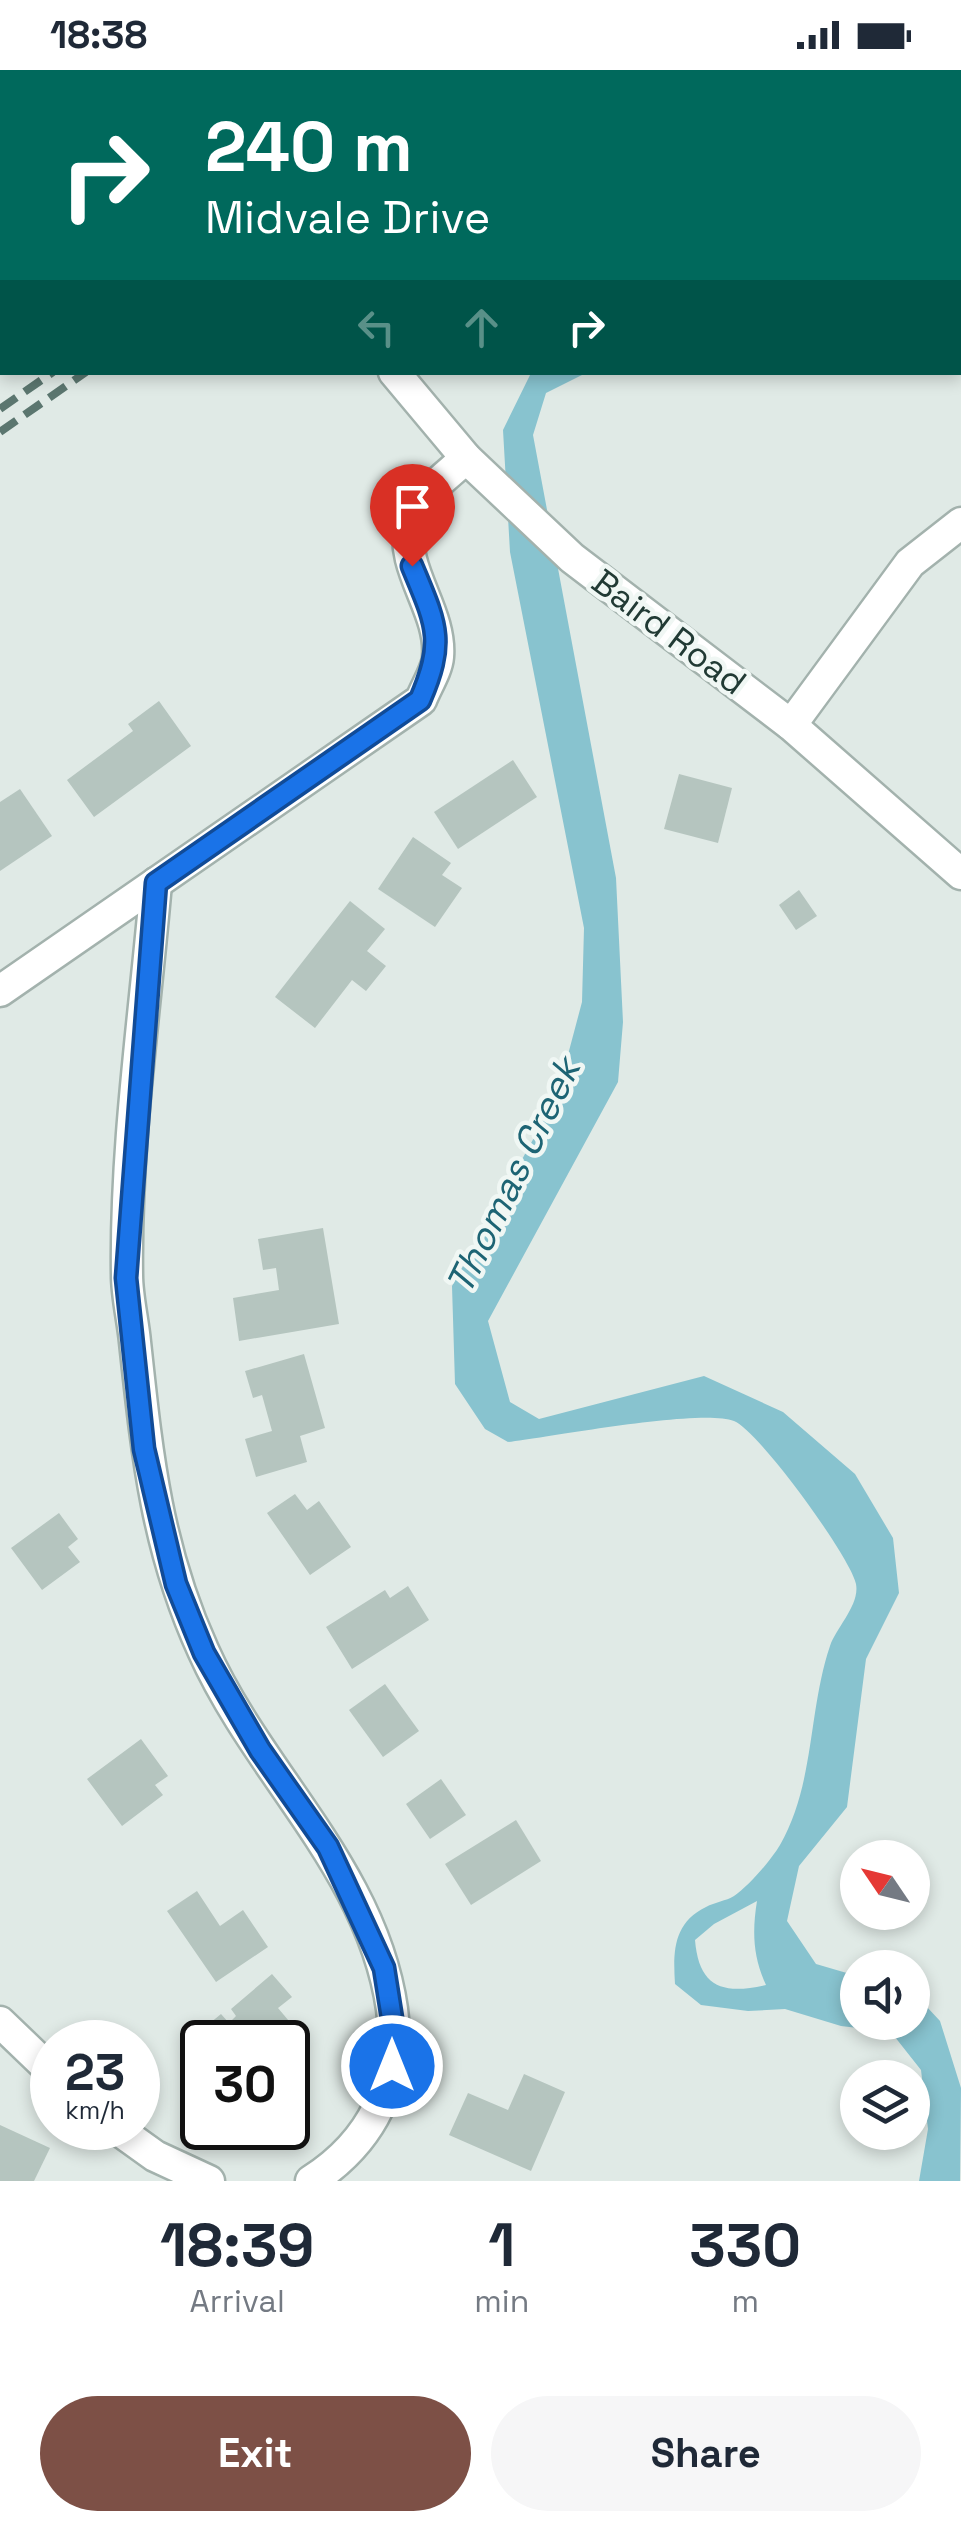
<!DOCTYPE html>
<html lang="en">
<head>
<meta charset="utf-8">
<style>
  :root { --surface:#fff; --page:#f6f6f7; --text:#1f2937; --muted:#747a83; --accent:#7d5046 }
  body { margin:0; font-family:"Space Grotesk",sans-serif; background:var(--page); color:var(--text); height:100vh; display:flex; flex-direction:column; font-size:38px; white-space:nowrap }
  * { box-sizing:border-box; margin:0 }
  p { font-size:32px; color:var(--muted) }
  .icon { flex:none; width:55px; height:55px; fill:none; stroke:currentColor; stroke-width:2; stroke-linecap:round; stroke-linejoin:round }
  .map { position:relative; height:2111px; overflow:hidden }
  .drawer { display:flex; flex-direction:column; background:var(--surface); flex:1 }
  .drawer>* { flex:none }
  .banner { position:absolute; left:0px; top:0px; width:962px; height:305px; box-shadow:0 5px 15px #0003; background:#00695c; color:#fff; overflow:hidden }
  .needle { width:65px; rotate:305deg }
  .fabs { position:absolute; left:840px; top:1770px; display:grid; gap:20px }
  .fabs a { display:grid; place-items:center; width:90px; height:90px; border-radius:50%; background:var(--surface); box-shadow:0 5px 15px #0003; font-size:50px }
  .speed { position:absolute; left:30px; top:1950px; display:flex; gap:20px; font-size:50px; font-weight:700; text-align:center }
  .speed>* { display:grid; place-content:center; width:130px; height:130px; border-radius:50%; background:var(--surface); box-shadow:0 5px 15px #0003; line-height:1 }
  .speed small { font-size:25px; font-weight:400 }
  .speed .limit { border:5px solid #111; border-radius:15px; background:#fff; color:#111 }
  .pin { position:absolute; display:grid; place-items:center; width:85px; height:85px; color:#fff; margin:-102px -42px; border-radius:50% 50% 50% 0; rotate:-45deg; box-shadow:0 0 10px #0007 }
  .pin .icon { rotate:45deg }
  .me { position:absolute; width:110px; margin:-55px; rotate:0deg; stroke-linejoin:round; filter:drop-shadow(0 0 8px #0008) }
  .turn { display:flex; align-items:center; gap:35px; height:210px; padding:0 40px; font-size:45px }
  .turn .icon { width:130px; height:130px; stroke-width:2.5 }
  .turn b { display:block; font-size:70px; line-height:85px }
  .lanes { display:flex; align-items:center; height:95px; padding:0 40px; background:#0003; justify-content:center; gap:50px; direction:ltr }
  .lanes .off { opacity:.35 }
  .eta { display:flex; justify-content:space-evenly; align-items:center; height:170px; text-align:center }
  .eta b { font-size:60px; font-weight:700; line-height:70px }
  .action { display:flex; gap:20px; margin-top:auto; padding:20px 40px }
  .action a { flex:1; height:115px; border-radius:60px; background:var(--accent); color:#fff; font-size:40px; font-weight:700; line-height:115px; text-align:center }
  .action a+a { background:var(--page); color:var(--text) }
  .status { display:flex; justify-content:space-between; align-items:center; height:70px; padding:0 50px; background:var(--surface); direction:ltr }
  .status svg { height:28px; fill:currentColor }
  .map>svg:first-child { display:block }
  .water { fill:#88c3cf; fill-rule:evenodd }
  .building { fill:#b5c5bf }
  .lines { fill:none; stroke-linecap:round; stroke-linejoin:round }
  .minor-casing { stroke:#a3b2ad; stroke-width:35 }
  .minor { stroke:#fff; stroke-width:30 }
  .rail { stroke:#5b766f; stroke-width:8; stroke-dasharray:20 10; stroke-linecap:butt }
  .route-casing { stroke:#114b97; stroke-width:25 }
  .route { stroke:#1a73e8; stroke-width:18 }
  .labels { text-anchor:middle; stroke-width:9; stroke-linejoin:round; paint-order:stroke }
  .street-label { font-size:35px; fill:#213a34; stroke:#f0f7f4 }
  .water-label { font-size:38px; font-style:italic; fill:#1d6474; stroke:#f0f7f4 }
</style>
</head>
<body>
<div class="status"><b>18:38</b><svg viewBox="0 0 49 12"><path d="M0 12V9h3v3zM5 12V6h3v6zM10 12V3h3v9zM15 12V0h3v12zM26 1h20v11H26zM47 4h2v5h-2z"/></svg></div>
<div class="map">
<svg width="961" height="2111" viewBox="0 0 961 2111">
  <rect width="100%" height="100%" fill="#e0eae6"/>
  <!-- water -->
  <path class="water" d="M531,303H586L546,323L533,365L616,808L623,952L618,1012L488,1251L510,1332L539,1349L704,1306L783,1342L855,1404L893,1468L899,1523L866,1589L847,1737L799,1796L787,1851L816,1894L857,1906L858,1952H912L913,1922L940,1951L961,2018L960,2111H919L928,2059L921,2000L891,1962L841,1956L785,1939L748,1941L701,1935L675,1914C673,1882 673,1853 706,1837C715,1832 726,1831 734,1826C749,1816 771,1790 780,1775C815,1714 808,1641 830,1576C836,1558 860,1535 856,1514C851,1488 759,1361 734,1351C701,1338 551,1367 508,1372L485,1359L455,1314L452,1216L557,1026L582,932L584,858L510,482L503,360ZM757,1831C752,1862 753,1887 766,1915C722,1925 699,1917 695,1870L714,1854Z"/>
  <!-- building -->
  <g class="building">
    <polygon points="159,631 191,676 94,747 67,710 133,661 128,654"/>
    <polygon points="513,690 537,727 458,779 434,742"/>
    <polygon points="679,704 732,718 718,773 664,759"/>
    <polygon points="20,719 52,766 0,801 0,732"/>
    <polygon points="413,767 451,793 442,805 462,818 435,857 378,819"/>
    <polygon points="799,820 817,846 796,860 779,835"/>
    <polygon points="350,831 385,859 367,881 386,896 366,921 352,910 315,958 275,927"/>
    <polygon points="323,1158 339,1254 239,1271 233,1228 279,1220 276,1198 263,1200 258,1169"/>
    <polygon points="304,1284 325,1358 300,1366 307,1392 256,1407 245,1369 272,1361 262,1325 253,1328 245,1301"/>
    <polygon points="295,1424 307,1440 319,1431 351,1477 310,1505 267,1443"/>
    <polygon points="59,1443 78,1469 68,1477 80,1492 42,1520 11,1478"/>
    <polygon points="408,1516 429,1550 352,1599 326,1557 385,1520 390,1528"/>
    <polygon points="385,1614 419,1661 383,1687 349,1640"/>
    <polygon points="141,1669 168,1706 155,1715 163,1725 122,1756 87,1709"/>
    <polygon points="441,1709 466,1745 430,1769 406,1734"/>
    <polygon points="516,1750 541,1791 471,1835 445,1794"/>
    <polygon points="197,1821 220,1856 243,1840 268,1877 216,1912 167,1841"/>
    <polygon points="272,1904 292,1927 278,1938 299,1963 288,1972 202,1972 202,1990 187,1972 221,1944 229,1953 236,1946 231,1939"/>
    <polygon points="524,2004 565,2022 531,2101 449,2065 468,2023 508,2040"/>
    <polygon points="0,2055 50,2078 34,2111 0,2111"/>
  </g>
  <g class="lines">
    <defs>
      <g id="minor">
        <polyline points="176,0 178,2"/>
        <polyline points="960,111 961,111"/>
        <polyline points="394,302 466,388 572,488 791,655 961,804"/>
        <polyline points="791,655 910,493 961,453"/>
        <path d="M156,813C145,943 125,1075 127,1205C127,1227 133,1250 135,1272C147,1383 156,1477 203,1580C258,1704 372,1799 392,1939C402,2012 372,2072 311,2111"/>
        <path d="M0,921L421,630C426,617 437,600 438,587C442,540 399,499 410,452C416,427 448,405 466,388"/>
        <polyline points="0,1952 52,2002"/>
        <polyline points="116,2058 155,2086 209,2111"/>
      </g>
    </defs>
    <!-- minor casing -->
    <use href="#minor" class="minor-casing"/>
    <!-- minor -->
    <use href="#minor" class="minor"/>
    <!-- rail -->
    <g class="rail">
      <polyline points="490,2 494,0"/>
      <polyline points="525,2 529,0"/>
      <polyline points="0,339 53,302"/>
      <polyline points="0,362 86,302"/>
    </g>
  </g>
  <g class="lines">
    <defs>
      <path id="route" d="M392,1996L395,1967L384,1898L328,1777L260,1680L204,1583L176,1514L144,1379L126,1208L156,813L420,630C446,570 436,554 412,496"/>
    </defs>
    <!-- route casing -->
    <use href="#route" class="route-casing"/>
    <!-- route -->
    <use href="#route" class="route"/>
  </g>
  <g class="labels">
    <!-- street labels -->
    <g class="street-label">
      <text transform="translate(669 562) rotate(37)" y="12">Baird Road</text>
    </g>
    <!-- water labels -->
    <g class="water-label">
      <text transform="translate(513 1106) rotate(-64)" y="13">Thomas Creek</text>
    </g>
  </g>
</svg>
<div class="fabs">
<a><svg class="needle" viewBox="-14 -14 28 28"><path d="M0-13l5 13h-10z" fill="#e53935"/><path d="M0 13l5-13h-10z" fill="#747a83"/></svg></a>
<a><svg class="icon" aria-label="sound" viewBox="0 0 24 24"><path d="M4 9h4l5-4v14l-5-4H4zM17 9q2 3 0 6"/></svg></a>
<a><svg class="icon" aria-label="layers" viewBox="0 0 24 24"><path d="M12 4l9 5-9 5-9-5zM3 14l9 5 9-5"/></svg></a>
</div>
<div class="speed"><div>23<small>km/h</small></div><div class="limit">30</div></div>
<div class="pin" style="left:412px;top:496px;background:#d93025"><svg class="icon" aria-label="arrive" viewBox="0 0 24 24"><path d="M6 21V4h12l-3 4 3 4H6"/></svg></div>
<svg class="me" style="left:392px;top:1996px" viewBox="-20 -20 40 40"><circle r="17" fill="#1a73e8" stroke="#fff" stroke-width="3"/><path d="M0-11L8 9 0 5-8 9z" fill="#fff"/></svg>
<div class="banner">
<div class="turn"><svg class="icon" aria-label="right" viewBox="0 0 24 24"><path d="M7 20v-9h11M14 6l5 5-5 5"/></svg><div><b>240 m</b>Midvale Drive</div></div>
<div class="lanes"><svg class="icon off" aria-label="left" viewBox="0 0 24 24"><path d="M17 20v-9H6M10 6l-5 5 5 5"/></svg><svg class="icon off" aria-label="ahead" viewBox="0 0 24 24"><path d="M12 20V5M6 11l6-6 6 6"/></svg><svg class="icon" aria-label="right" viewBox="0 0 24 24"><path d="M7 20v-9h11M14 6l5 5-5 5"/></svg></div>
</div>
</div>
<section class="drawer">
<div class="eta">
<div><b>18:39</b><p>Arrival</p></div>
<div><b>1</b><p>min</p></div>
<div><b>330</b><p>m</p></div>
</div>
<div class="action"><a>Exit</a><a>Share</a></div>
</section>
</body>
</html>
